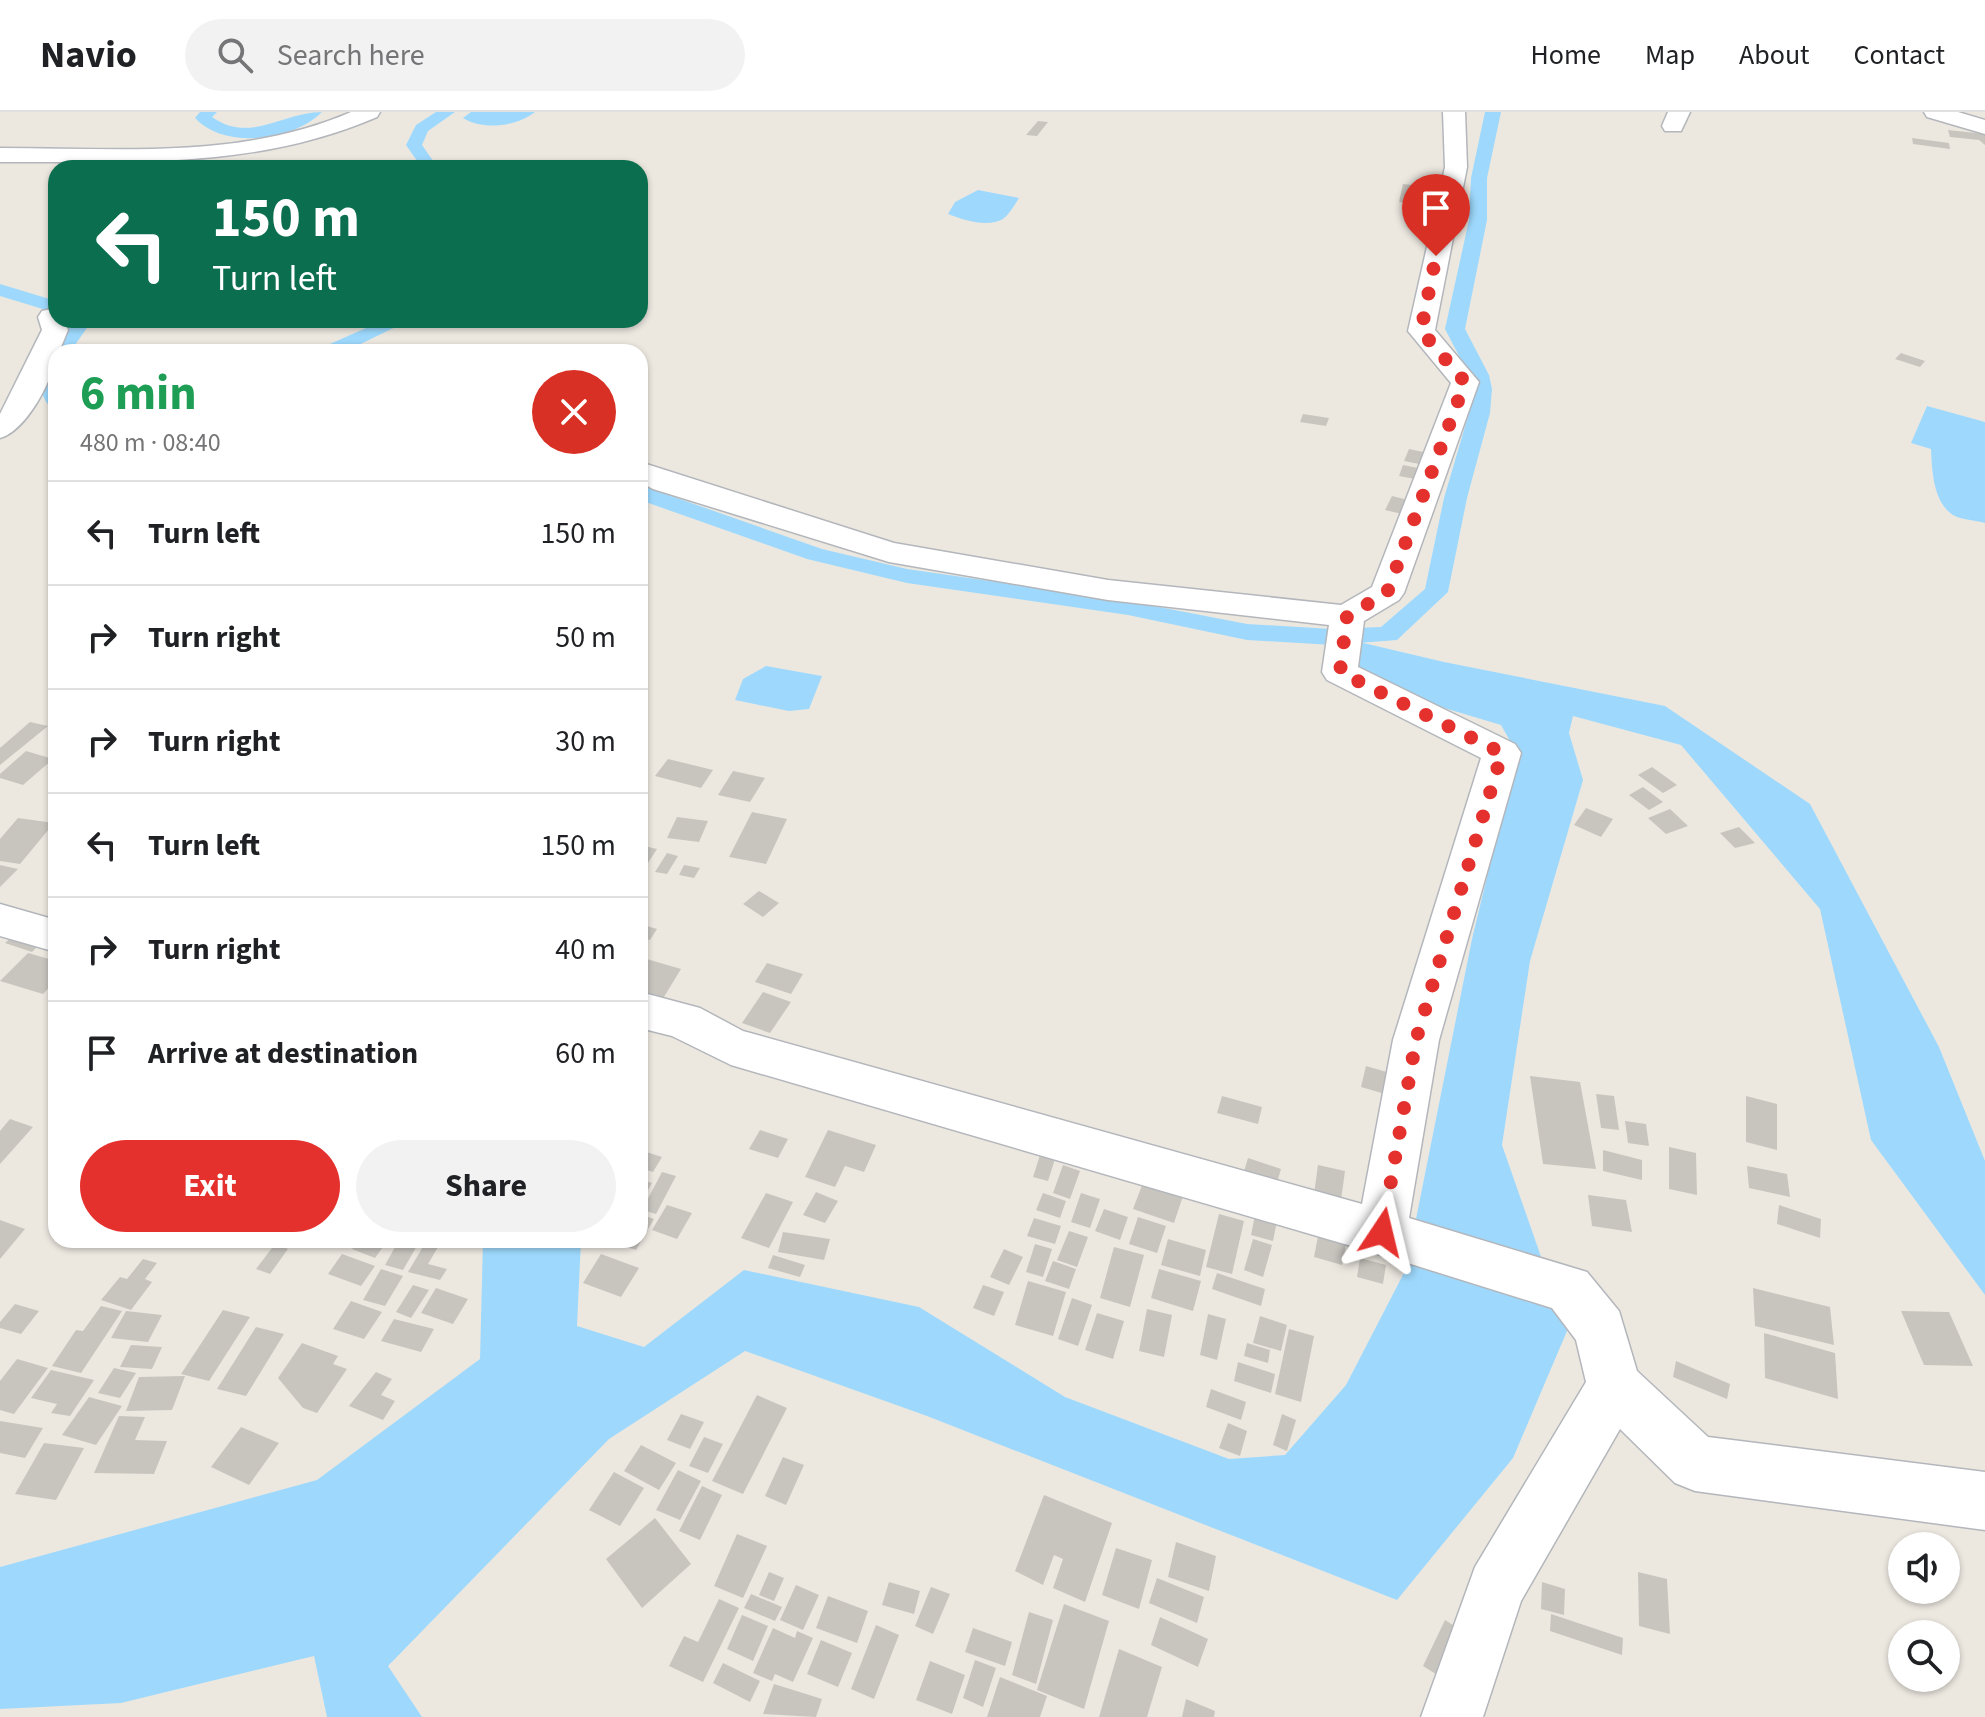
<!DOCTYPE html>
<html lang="en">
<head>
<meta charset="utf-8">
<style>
  :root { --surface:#fff; --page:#f2f2f2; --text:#202124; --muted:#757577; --line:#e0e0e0; --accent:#e4312d }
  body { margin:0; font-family:"Source Sans 3",sans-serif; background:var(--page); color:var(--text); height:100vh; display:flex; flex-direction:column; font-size:30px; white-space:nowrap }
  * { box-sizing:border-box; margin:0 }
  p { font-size:26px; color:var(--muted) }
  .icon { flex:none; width:44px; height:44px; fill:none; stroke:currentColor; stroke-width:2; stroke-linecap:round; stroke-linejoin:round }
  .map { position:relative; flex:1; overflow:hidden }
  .panel { position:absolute; left:48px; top:232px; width:600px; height:904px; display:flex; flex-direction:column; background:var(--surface); border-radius:24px; box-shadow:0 2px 6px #0004 }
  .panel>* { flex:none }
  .banner { position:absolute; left:48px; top:48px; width:600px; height:168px; border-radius:24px; box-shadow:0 2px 6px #0004; background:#0b6e4f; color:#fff; overflow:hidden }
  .controls { position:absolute; left:1888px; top:1420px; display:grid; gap:16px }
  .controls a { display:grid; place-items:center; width:72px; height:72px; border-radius:50%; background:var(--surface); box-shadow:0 2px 6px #0004; font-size:40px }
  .pin { position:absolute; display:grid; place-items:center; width:68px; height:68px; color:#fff; margin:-82px -34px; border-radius:50% 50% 50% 0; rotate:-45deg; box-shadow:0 0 8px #0007 }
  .pin .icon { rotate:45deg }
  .me { position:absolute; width:88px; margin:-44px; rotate:10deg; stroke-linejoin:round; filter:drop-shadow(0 0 6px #0008) }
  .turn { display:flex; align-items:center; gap:28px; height:168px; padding:0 32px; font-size:36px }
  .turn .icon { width:104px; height:104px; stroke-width:2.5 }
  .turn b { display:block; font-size:56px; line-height:68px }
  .round { display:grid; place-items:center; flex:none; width:84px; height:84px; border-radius:42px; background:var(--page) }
  .summary { display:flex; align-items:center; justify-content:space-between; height:136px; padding:0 32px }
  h1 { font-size:48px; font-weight:700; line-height:60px; color:#1e9e55 }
  .primary-button { display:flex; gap:16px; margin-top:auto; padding:16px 32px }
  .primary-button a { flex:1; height:92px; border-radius:48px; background:var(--accent); color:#fff; font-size:32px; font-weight:700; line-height:92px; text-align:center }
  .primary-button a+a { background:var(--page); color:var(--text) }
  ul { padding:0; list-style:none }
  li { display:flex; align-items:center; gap:24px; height:104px; padding:0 32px; border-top:2px solid var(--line) }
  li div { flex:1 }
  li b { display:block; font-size:30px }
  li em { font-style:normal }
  header { display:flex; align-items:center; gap:48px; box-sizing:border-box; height:112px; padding:0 40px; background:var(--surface); border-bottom:2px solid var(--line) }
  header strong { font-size:38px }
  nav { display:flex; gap:44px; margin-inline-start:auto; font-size:28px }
  .search { width:560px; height:72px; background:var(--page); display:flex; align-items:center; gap:20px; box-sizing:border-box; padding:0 28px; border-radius:44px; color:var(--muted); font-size:30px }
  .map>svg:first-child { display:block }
  .water { fill:#9ed9fd }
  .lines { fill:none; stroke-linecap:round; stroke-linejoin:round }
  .canal { fill:#9ed9fd; fill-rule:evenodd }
  .building { fill:#c8c5bf }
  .minor-casing { stroke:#b3b6bb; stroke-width:3 }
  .minor { fill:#fff; fill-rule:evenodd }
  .route { stroke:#e4312d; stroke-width:14; stroke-dasharray:0 25.2 }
</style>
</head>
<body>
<header>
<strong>Navio</strong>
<div class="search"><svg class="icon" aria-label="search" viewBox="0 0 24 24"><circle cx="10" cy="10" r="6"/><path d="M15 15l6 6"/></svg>Search here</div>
<nav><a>Home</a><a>Map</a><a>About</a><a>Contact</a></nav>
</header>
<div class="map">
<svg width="1985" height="1605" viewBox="0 0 1985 1605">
  <rect width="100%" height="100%" fill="#ece8e0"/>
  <!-- water -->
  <g class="water">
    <path d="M471,0H535C517,14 484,19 463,6Z"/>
    <path d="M978,78L1019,86C1015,92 1009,103 1003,107C988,116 963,108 948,102L955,90Z"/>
    <path d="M1927,294L1985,310V411C1975,408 1962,408 1953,403C1933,390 1932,358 1931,337L1911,331Z"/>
    <polygon points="1355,529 1444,550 1665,594 1810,692 1939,935 1985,1049 1985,1183 1871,1028 1820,797 1681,633 1573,604 1569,621 1583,668 1530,849 1502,1033 1567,1219 1513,1346 1397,1488 927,1304 745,1239 609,1327 388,1554 422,1605 327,1605 314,1544 121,1591 0,1597 0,1455 317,1368 480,1247 483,1128 581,1128 577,1214 644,1235 744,1158 919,1195 1065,1285 1229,1347 1285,1343 1346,1273 1406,1157 1472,827 1517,641 1501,613 1404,584 1355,559"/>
    <polygon points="766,554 822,564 809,597 789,599 735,588 743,567"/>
  </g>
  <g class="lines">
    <!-- canal -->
    <g class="canal">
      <path d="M200,0H217L212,5C250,32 283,0 322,0C293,29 224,38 195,6Z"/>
      <polygon points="436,0 455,0 428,19 422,33 438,56 422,56 406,33 416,13"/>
      <polygon points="1485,0 1501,0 1487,66 1487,108 1465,217 1489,263 1492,277 1490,301 1467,386 1448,480 1397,528 1332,533 1247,528 1128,503 907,471 807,447 640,388 640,373 822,437 907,457 1128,489 1247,512 1332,517 1381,515 1425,477 1444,386 1469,301 1472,277 1469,263 1445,217 1469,108 1471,66"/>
      <polygon points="0,172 56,189 56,201 0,184"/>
      <path d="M66,208H86L89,213L70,240H56V296L49,294C27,265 52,237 69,213Z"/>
      <polygon points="384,208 410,208 344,240 318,240 321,236"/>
    </g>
  </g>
  <!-- building -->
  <g class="building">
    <polygon points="1038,9 1048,10 1037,24 1026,23"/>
    <polygon points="1948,18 1985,22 1985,33 1979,28 1950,25"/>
    <polygon points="1912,26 1949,31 1950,37 1913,32"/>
    <polygon points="1403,72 1438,76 1435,95 1399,90"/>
    <polygon points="1901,241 1925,249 1920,255 1895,247"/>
    <polygon points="1303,302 1329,306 1326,314 1300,310"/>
    <polygon points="1409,337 1428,341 1424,353 1404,349"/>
    <polygon points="1403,353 1423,357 1420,368 1399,364"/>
    <polygon points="1392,384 1408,388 1402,402 1385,398"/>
    <polygon points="30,610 48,614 0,653 0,636"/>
    <polygon points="26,639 53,647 23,673 0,666 0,662"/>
    <polygon points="668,647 713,658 701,676 655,664"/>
    <polygon points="1652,655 1677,673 1663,681 1638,663"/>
    <polygon points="733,659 765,666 750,690 718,683"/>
    <polygon points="1643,675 1663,690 1649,698 1629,683"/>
    <polygon points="1586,696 1613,707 1601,725 1574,713"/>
    <polygon points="1670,697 1688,714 1666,722 1648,706"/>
    <polygon points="752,700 787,707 766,752 729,745"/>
    <polygon points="677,705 708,709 699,730 667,726"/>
    <polygon points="18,706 54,711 20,752 0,749 0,727"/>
    <polygon points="1739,715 1755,731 1735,736 1720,721"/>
    <polygon points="640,733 657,737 644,757 640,756"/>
    <polygon points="667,741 678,744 667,762 655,760"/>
    <polygon points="0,753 18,757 0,775"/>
    <polygon points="684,753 700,756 694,766 679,763"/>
    <polygon points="759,779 779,791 763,805 743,792"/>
    <polygon points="640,812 657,817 650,828 640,826"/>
    <polygon points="14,823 41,831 32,840 5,831"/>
    <polygon points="28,841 56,849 56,868 43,882 0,869"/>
    <polygon points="640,845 681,857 659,893 640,887"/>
    <polygon points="767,851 803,862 791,882 755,870"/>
    <polygon points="763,880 791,890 770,921 742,911"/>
    <polygon points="1366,954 1397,963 1392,984 1361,975"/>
    <polygon points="1530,964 1580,970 1596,1057 1543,1052"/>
    <polygon points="1596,982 1614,984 1619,1018 1601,1016"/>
    <polygon points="1222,984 1262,995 1258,1012 1217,1001"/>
    <polygon points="1746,984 1777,992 1777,1038 1746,1030"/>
    <polygon points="10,1007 33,1015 0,1052 0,1019"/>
    <polygon points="1625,1009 1646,1012 1649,1034 1628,1031"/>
    <polygon points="760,1018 788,1027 778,1046 749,1037"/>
    <polygon points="828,1018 876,1033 864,1060 845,1054 835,1075 805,1065"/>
    <polygon points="1669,1035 1696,1041 1697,1083 1669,1077"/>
    <polygon points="640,1038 662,1045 653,1060 640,1056"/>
    <polygon points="1603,1038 1642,1048 1642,1068 1603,1059"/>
    <polygon points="1040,1043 1055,1047 1048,1069 1033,1065"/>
    <polygon points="1248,1046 1281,1057 1275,1077 1242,1066"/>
    <polygon points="1063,1053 1080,1059 1070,1087 1053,1081"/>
    <polygon points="1318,1053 1345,1059 1341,1088 1314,1082"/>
    <polygon points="1747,1054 1787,1062 1790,1085 1749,1076"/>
    <polygon points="662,1060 676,1064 656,1102 642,1098"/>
    <polygon points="640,1067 652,1071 640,1092"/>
    <polygon points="1144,1068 1184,1081 1174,1111 1133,1097"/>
    <polygon points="816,1080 838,1089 825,1111 803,1103"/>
    <polygon points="766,1081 793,1090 769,1136 741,1126"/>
    <polygon points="1043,1081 1066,1089 1060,1106 1036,1098"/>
    <polygon points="1081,1081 1100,1087 1090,1116 1071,1110"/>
    <polygon points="1588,1083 1626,1088 1632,1120 1592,1114"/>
    <polygon points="667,1093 692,1101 677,1127 652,1118"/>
    <polygon points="1779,1093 1821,1107 1820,1126 1777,1112"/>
    <polygon points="1104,1097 1128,1105 1120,1128 1095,1119"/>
    <polygon points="1256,1098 1278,1104 1273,1129 1251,1123"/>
    <polygon points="640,1102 654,1107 636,1138 608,1129 640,1128"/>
    <polygon points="1219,1102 1244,1109 1232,1162 1206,1155"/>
    <polygon points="1138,1105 1166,1114 1157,1141 1129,1132"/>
    <polygon points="1034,1106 1061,1114 1055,1132 1027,1124"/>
    <polygon points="0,1108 25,1117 0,1147"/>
    <polygon points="1320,1114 1348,1122 1342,1153 1314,1145"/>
    <polygon points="1069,1119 1088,1125 1077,1155 1057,1148"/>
    <polygon points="783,1120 830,1127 824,1148 778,1140"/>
    <polygon points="1168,1127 1206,1138 1200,1164 1161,1153"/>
    <polygon points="1253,1127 1272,1133 1263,1165 1244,1158"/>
    <polygon points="359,1128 388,1128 375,1146 352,1137"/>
    <polygon points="399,1128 418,1132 403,1158 385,1153"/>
    <polygon points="427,1128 461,1128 458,1134 441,1130 428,1152 447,1157 440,1168 408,1160"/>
    <polygon points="275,1132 288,1137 270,1162 256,1157"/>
    <polygon points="1035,1132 1052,1137 1043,1165 1026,1160"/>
    <polygon points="1114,1135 1144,1143 1130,1195 1100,1186"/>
    <polygon points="1004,1137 1023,1145 1009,1173 990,1165"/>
    <polygon points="342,1142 375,1154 361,1174 328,1162"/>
    <polygon points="601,1142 639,1156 621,1185 583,1171"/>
    <polygon points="773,1143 805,1153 800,1165 768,1156"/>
    <polygon points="1360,1146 1386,1153 1383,1172 1357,1165"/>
    <polygon points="143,1147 157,1151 145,1167 152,1170 131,1198 101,1188 120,1165 127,1167"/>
    <polygon points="1053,1149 1076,1157 1069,1177 1045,1169"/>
    <polygon points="381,1157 403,1164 385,1194 363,1188"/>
    <polygon points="1159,1157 1201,1169 1193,1199 1151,1186"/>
    <polygon points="1217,1161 1265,1177 1261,1194 1212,1177"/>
    <polygon points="1028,1169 1066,1180 1053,1224 1015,1213"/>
    <polygon points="413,1173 429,1178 411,1206 396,1200"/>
    <polygon points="983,1173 1004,1180 994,1204 973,1196"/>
    <polygon points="436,1176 468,1187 453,1212 421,1201"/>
    <polygon points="1753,1176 1830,1195 1834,1233 1755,1214"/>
    <polygon points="1072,1186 1092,1193 1078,1234 1058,1227"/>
    <polygon points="351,1189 382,1200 364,1227 333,1217"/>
    <polygon points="15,1192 39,1199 21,1222 0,1216 0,1210"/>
    <polygon points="101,1194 122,1199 81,1261 52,1254 76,1218 83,1219"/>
    <polygon points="1147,1197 1172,1203 1164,1245 1139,1239"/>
    <polygon points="223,1198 250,1205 209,1269 181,1262"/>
    <polygon points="126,1199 162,1203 148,1230 111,1226"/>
    <polygon points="1901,1199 1949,1200 1973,1254 1924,1253"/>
    <polygon points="1097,1201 1124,1209 1113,1247 1085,1238"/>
    <polygon points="1208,1202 1226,1207 1217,1248 1200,1243"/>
    <polygon points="1260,1204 1287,1213 1281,1239 1253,1231"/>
    <polygon points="394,1207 434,1217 421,1240 381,1229"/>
    <polygon points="256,1215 284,1222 246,1284 217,1277"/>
    <polygon points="1289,1217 1314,1224 1301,1290 1275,1282"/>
    <polygon points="1764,1221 1835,1241 1838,1287 1765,1266"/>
    <polygon points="302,1231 338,1244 333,1252 347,1257 317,1301 303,1296 278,1266"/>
    <polygon points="1247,1231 1270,1238 1268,1251 1244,1244"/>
    <polygon points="131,1233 162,1235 152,1257 120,1255"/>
    <polygon points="17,1247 48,1256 14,1302 0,1298 0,1269"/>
    <polygon points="1676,1249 1730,1272 1727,1287 1673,1265"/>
    <polygon points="1238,1250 1275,1262 1271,1281 1234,1269"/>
    <polygon points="114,1256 136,1261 120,1286 98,1281"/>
    <polygon points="51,1258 94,1268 70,1304 51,1301 57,1292 31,1286"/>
    <polygon points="376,1260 392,1267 381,1283 395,1289 383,1308 349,1294"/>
    <polygon points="185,1264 172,1298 126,1299 139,1265"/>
    <polygon points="1211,1277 1246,1290 1241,1308 1206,1295"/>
    <polygon points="757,1283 787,1296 743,1382 712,1369"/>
    <polygon points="89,1285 122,1294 96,1333 62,1323"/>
    <polygon points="681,1302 704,1310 690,1337 667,1328"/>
    <polygon points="1282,1302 1296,1308 1287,1339 1273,1333"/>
    <polygon points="119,1304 145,1305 135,1328 167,1329 154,1362 94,1361"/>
    <polygon points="0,1309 43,1316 25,1346 0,1341"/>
    <polygon points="1228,1311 1247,1319 1240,1344 1219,1336"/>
    <polygon points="241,1315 279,1331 249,1373 211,1355"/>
    <polygon points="704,1325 723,1332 708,1361 689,1354"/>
    <polygon points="44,1331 84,1336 56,1388 15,1382"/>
    <polygon points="641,1333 676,1351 659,1378 624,1359"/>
    <polygon points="783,1345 804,1353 786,1393 765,1384"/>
    <polygon points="678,1358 701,1369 680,1408 656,1398"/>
    <polygon points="614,1360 644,1376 620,1414 589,1398"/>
    <polygon points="702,1374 722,1383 700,1428 679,1419"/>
    <polygon points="1044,1383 1112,1411 1085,1490 1053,1476 1063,1447 1054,1443 1043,1473 1015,1459"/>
    <polygon points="655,1406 691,1452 642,1496 606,1447"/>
    <polygon points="737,1422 767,1434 743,1486 714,1474"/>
    <polygon points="1176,1430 1216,1444 1209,1479 1168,1465"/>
    <polygon points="1116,1436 1152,1448 1139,1497 1102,1483"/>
    <polygon points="769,1460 784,1466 774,1489 759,1483"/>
    <polygon points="1638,1460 1667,1467 1670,1522 1639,1514"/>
    <polygon points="1157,1466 1204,1485 1197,1511 1149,1491"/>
    <polygon points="889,1470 920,1479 914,1502 882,1493"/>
    <polygon points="1542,1470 1565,1477 1564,1503 1541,1497"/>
    <polygon points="796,1473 819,1483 803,1518 780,1508"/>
    <polygon points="931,1475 950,1482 933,1522 915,1514"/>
    <polygon points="751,1482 782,1495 775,1509 744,1496"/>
    <polygon points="828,1484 868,1499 857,1531 816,1516"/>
    <polygon points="719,1487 739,1496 703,1570 669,1554 684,1524 698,1530"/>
    <polygon points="1064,1492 1109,1509 1084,1597 1037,1578"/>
    <polygon points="1029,1500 1053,1508 1036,1572 1012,1563"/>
    <polygon points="1551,1502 1623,1526 1622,1543 1550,1519"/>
    <polygon points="742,1503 768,1514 753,1549 727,1537"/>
    <polygon points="1160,1505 1208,1527 1198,1555 1151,1533"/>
    <polygon points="1445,1508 1467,1522 1447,1569 1423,1554"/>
    <polygon points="876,1513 899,1523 874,1587 851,1577"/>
    <polygon points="773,1516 795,1526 797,1519 813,1526 793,1570 775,1562 772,1569 753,1561"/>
    <polygon points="973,1516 1012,1530 1005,1554 965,1540"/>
    <polygon points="821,1528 852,1541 838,1575 807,1562"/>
    <polygon points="1119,1537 1162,1555 1147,1605 1099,1605"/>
    <polygon points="975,1548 996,1556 983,1595 963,1586"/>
    <polygon points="930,1549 965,1563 952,1602 916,1588"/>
    <polygon points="723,1551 760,1569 750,1590 713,1571"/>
    <polygon points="1000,1565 1047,1584 1040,1605 987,1605"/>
    <polygon points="774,1572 822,1587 816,1605 763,1602"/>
    <polygon points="1186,1587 1215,1599 1214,1605 1182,1605"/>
  </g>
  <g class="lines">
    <defs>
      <g id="minor">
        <path d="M351,0H380L377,5C254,58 131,49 0,50V36C117,36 241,48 351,0Z"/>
        <polygon points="1443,0 1465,0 1467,55 1435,218 1479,270 1404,481 1399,488 1364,509 1358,555 1515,632 1521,641 1439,928 1409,1106 1587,1160 1619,1199 1637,1259 1708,1325 1985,1360 1985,1418 1695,1379 1675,1371 1620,1317 1521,1489 1483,1605 1421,1605 1475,1455 1586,1270 1576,1228 1552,1196 1382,1143 731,953 672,924 640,916 640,880 700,896 743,919 1362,1092 1393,928 1481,646 1327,568 1322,560 1329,513 1108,488 889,450 653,377 640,370 640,350 894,431 1108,468 1341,493 1372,475 1451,271 1408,219 1445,55"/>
        <polygon points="1668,0 1690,0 1681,19 1665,19 1662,14"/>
        <polygon points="1924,0 1958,0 1985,8 1985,22 1927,5"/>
        <path d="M51,197L56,198V208H65L68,218L59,240H56C55,266 26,319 0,326V302L42,218L38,205L42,199Z"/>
        <polygon points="0,792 56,808 56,840 0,824"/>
      </g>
    </defs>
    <!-- minor casing -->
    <use href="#minor" class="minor-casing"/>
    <!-- minor -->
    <use href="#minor" class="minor"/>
  </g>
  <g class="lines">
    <!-- route -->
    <polyline class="route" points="1382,1120 1416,928 1502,641 1340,560 1347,504 1387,481 1465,270 1421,219 1436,144"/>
  </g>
</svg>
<div class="controls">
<a><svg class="icon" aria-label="sound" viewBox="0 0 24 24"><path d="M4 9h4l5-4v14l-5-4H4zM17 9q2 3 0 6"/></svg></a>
<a><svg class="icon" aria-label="search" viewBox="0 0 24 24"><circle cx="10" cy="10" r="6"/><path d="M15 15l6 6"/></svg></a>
</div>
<div class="pin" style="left:1436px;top:144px;background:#d93025"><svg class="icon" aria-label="arrive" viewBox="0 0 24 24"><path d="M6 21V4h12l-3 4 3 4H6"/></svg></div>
<svg class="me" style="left:1382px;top:1120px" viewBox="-20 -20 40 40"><path d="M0-17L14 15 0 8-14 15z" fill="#e4312d" stroke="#fff" stroke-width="4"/></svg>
<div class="banner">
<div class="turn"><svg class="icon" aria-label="left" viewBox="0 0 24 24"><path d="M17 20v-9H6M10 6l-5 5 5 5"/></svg><div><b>150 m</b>Turn left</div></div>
</div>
<section class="panel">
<div class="summary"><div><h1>6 min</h1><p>480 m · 08:40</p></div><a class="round" style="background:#d93025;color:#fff"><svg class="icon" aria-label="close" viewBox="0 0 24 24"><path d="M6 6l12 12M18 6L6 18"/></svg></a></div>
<ul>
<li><svg class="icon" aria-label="left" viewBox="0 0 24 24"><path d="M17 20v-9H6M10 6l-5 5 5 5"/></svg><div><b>Turn left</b></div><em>150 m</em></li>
<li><svg class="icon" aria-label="right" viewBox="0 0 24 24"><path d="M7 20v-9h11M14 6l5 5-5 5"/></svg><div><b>Turn right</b></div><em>50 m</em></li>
<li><svg class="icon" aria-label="right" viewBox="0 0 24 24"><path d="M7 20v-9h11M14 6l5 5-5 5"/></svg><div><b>Turn right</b></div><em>30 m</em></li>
<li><svg class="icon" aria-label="left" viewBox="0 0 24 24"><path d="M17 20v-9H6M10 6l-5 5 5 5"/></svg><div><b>Turn left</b></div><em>150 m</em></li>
<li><svg class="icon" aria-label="right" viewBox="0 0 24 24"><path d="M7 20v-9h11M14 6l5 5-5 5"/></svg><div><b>Turn right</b></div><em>40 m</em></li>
<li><svg class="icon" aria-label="arrive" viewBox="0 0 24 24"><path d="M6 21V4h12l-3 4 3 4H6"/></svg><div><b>Arrive at destination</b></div><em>60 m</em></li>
</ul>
<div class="primary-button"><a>Exit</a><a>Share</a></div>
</section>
</div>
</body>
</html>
